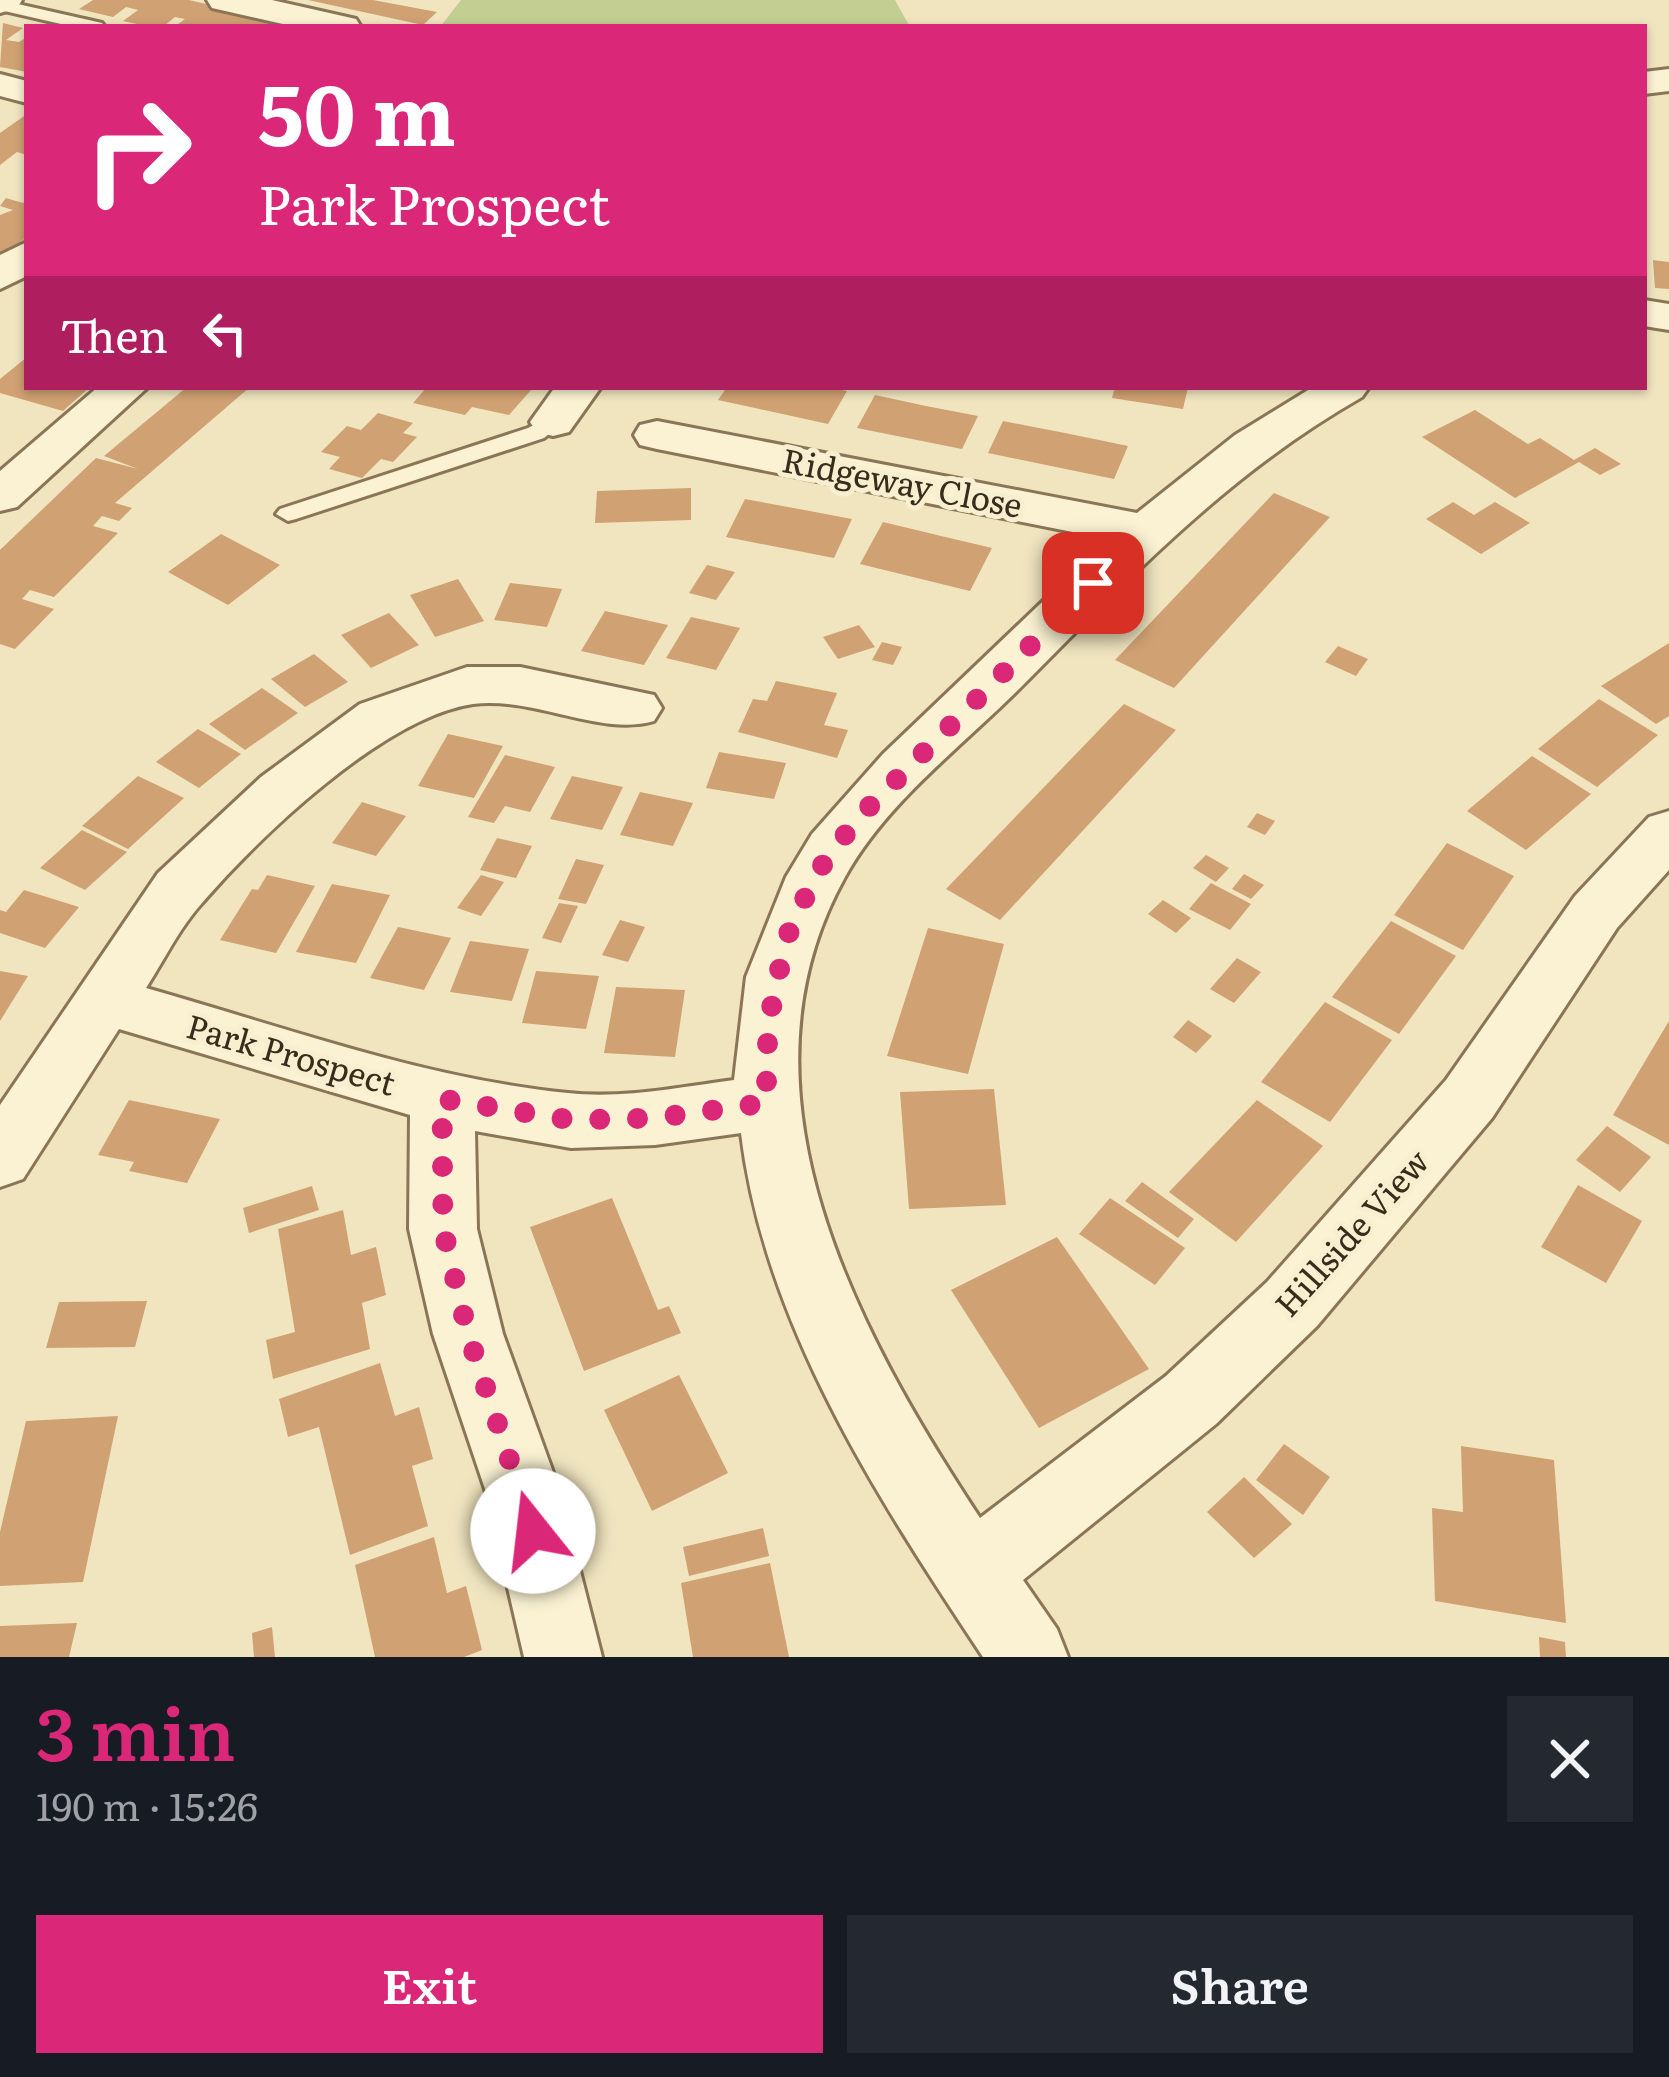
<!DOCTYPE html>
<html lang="en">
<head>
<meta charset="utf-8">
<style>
  :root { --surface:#171b24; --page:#242831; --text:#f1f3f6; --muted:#9ea1a6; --accent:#db2777 }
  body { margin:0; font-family:Literata,serif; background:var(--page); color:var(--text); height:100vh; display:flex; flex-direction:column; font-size:45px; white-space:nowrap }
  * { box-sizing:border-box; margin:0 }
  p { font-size:39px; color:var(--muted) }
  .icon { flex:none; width:66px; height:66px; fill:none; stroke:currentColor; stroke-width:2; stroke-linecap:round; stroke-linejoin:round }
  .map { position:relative; height:1657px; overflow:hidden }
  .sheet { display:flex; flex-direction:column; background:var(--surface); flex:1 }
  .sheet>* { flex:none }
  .banner { position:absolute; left:24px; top:24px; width:1623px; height:366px; border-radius:0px; box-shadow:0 3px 9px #0004; background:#db2777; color:#fff; overflow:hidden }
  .pin { position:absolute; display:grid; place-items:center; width:102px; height:102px; color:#fff; margin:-51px; border-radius:24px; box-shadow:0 6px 18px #0006 }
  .me { position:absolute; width:132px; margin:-66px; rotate:344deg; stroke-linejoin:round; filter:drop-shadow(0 0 9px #0008) }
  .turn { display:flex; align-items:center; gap:42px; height:252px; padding:0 36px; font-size:54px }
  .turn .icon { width:156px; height:156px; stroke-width:2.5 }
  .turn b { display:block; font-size:84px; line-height:102px }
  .then { display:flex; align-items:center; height:114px; padding:0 36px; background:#0003; gap:24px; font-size:45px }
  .round { display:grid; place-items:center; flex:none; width:126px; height:126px; border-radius:0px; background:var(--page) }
  .head { display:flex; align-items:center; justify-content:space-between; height:204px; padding:0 36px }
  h1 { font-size:72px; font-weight:600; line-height:90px; color:var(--accent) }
  .action { display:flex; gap:24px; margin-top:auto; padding:24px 36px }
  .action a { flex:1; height:138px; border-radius:0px; background:var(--accent); color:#fff; font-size:48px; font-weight:600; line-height:138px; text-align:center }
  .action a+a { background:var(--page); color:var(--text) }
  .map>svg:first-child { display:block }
  .green { fill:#c3ce92 }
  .building { fill:#d0a173 }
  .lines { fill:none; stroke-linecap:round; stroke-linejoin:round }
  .lane-casing { stroke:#8a7656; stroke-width:6 }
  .street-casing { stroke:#8a7656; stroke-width:6 }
  .lane { fill:#faf2d2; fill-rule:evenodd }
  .street { fill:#faf2d2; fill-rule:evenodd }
  .route { stroke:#db2777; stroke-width:21; stroke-dasharray:0 37.8 }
  .labels { text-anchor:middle; stroke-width:10; stroke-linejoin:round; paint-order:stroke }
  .street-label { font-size:33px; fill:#382c1c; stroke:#f7efcf }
</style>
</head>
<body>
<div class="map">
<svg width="1669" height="1657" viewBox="0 0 1669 1657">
  <rect width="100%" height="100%" fill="#f0e5bf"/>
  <!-- green -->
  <polygon class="green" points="461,0 895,0 910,27 440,27"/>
  <!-- building -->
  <g class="building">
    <polygon points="93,0 189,0 304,27 174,27 185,19 175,17 163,27 151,27 123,21 138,10 126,7 113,17 79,9"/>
    <polygon points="308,0 373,0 437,12 423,25"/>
    <polygon points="3,23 23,28 6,40 19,42 27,37 27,72 0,67"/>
    <polygon points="27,114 27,155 17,152 0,165 0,133"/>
    <polygon points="6,198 23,203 27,199 27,237 0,257 0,215 13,210 0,206"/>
    <polygon points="1653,260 1669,262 1669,289 1655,288"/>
    <polygon points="27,357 27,387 90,387 63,411 0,393 0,379"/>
    <polygon points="187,387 250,387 115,503 132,508 119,521 102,516 93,526 118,533 54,597 30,590 22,599 54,609 15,649 0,644 0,550 96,458 138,469 104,456"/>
    <polygon points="427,387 518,387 531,390 509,415 472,407 465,415 413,403"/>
    <polygon points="727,387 825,387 847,391 828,424 718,400"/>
    <polygon points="1115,387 1188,387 1183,409 1112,398"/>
    <polygon points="875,395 926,406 978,416 962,449 857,428"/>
    <polygon points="1475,410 1528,444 1540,438 1574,460 1595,448 1621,464 1600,475 1579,462 1515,498 1422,437"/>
    <polygon points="378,413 413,423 403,433 417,437 393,462 381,459 362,478 329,469 340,457 321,452 347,426 361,430"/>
    <polygon points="1003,421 1065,433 1128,446 1114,479 988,453"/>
    <polygon points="691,488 691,520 595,523 597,491"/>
    <polygon points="1274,493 1330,517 1174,688 1115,660"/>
    <polygon points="745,499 799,509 852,519 834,558 726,537"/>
    <polygon points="1453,502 1474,515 1495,502 1530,523 1481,554 1426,519"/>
    <polygon points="883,522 937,535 992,548 970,591 860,564"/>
    <polygon points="221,534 280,565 228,605 168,572"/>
    <polygon points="707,565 735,572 716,600 689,593"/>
    <polygon points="458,579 484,621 435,637 410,595"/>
    <polygon points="510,583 562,589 547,627 494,620"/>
    <polygon points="605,611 668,625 644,665 581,651"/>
    <polygon points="389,613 419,645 371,668 341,635"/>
    <polygon points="691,617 740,628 716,670 666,658"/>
    <polygon points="859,625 875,647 838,659 823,637"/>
    <polygon points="882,642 902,647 893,665 872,660"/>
    <polygon points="1669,643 1669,716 1656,724 1601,686"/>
    <polygon points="1338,646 1368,659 1356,676 1325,662"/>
    <polygon points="314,654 348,682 305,707 271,679"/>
    <polygon points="776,681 837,693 824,725 848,730 837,758 738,732 753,699 767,701"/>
    <polygon points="262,688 298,713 245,750 209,724"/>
    <polygon points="1599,699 1658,735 1597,787 1538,749"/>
    <polygon points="1124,704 1176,730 1000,920 946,889"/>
    <polygon points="198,729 241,754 199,788 156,762"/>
    <polygon points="448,734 503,746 474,798 418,786"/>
    <polygon points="719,752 786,763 774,799 706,788"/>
    <polygon points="505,755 555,767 530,812 505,806 494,823 468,817"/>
    <polygon points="1532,756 1591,794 1526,850 1467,811"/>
    <polygon points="138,776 184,798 128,849 82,826"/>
    <polygon points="572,776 623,787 602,830 550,819"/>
    <polygon points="640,792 693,803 673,846 620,835"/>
    <polygon points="362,802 406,816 376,856 332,843"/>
    <polygon points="1257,813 1275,821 1265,835 1247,827"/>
    <polygon points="82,830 127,852 85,890 40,868"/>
    <polygon points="497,838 532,846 516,878 480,870"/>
    <polygon points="1447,843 1514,876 1463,950 1394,915"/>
    <polygon points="1206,855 1229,868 1216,882 1193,868"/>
    <polygon points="576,859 604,865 586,904 558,899"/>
    <polygon points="1244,874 1264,885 1251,899 1232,889"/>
    <polygon points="267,875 315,886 276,953 220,940 252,889 258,890"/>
    <polygon points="481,875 504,882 481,916 457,908"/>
    <polygon points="1211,883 1251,904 1230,930 1189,909"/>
    <polygon points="332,884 390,895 356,963 296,952"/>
    <polygon points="24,890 79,907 45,948 0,933 0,910 6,912"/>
    <polygon points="1163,900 1191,918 1176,933 1148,914"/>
    <polygon points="559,903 578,906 561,943 542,938"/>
    <polygon points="620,920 645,927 628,962 602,955"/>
    <polygon points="1391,921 1456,956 1399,1034 1332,997"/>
    <polygon points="398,927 451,938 424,990 370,978"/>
    <polygon points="928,928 1004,944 968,1074 887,1056"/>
    <polygon points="470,941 529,949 512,1001 450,992"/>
    <polygon points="1237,958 1261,972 1234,1003 1210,989"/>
    <polygon points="0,971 28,976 0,1021"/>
    <polygon points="536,971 599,976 586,1029 522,1023"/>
    <polygon points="616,987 685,990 675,1057 604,1053"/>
    <polygon points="1325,1002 1392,1040 1330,1122 1261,1082"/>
    <polygon points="1188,1020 1212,1036 1196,1053 1173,1037"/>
    <polygon points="1669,1021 1669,1145 1613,1115"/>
    <polygon points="994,1089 1006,1205 909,1209 900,1092"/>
    <polygon points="129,1100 220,1119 187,1183 129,1171 134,1162 98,1155"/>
    <polygon points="1257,1100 1323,1146 1236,1242 1169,1192"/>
    <polygon points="1607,1126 1651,1157 1620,1192 1576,1160"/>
    <polygon points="1142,1182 1194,1219 1178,1238 1125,1201"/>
    <polygon points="1578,1185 1642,1221 1606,1283 1541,1247"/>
    <polygon points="312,1186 319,1210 249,1233 243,1208"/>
    <polygon points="612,1198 658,1310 669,1306 681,1333 584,1371 530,1227"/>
    <polygon points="1110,1198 1185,1248 1155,1285 1079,1234"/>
    <polygon points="343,1210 351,1255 376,1247 386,1295 362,1303 370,1349 273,1379 266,1340 295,1332 278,1229"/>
    <polygon points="1057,1237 1149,1369 1039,1428 951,1290"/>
    <polygon points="147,1301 135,1347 46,1348 59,1302"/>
    <polygon points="380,1363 395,1416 419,1407 433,1459 412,1466 428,1526 350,1555 319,1427 288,1437 279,1399"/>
    <polygon points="679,1375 728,1473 652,1511 604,1410"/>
    <polygon points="118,1416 83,1582 0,1586 0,1532 26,1421"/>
    <polygon points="1284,1444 1330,1477 1303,1515 1256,1480"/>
    <polygon points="1461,1446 1554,1460 1566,1623 1435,1601 1432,1508 1463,1512"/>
    <polygon points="1244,1477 1292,1524 1254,1558 1207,1512"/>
    <polygon points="763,1528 769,1556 689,1576 683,1547"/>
    <polygon points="434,1537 447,1593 466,1586 482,1650 464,1657 375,1657 355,1565"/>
    <polygon points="770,1563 789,1657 693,1657 681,1583"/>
    <polygon points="77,1623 69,1657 0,1657 0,1626"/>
    <polygon points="272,1627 275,1657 254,1657 252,1633"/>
    <polygon points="1539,1637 1565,1642 1566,1657 1540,1657"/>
  </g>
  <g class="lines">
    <defs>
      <g id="lane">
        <polygon points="0,0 102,23 105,27 74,27 0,10"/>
        <polygon points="553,415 564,422 544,438 296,519 288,521 276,514 280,509 528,428"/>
      </g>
      <g id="street">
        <polygon points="0,0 22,0 17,8 0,13"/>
        <polygon points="207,0 272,0 356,19 361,27 296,27 212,8"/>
        <polygon points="1669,69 1669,91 1644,94 1644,72"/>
        <polygon points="0,74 27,81 27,103 0,96"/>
        <polygon points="27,242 27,276 0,289 0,255"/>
        <polygon points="1644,300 1669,304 1669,330 1644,326"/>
        <polygon points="98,387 148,387 17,507 0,511 0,471"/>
        <polygon points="555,387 601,387 569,432 553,436 537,432 530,422"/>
        <path d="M1313,387H1369L1362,397C1230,472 1130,577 1024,684C964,745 887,801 845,877C725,1093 860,1336 980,1518L1166,1376L1267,1282L1446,1080L1575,896L1649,817L1669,811V870L1617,928L1492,1118L1317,1326L1216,1424L1023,1580L1057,1629L1068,1657H983C879,1500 764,1325 741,1133L655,1145L571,1148L475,1131L477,1229L503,1334L559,1489L602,1657H524L485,1489L433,1334L409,1229L410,1115L119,1029L23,1179L0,1187V1105L158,873L261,777L360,704L467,667H520L654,695L662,708L654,721C601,737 533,696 473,704C384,717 260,836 202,903C180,927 164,960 146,988C284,1027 425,1079 568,1093C623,1099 681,1087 734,1080L746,977L786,877L812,834L883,754L1108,539L657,449L640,445L634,435L640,425L657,421L1137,513L1235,435Z"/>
      </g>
    </defs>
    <!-- lane casing -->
    <use href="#lane" class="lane-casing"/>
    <!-- street casing -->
    <use href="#street" class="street-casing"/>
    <!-- lane -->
    <use href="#lane" class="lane"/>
    <!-- street -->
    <use href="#street" class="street"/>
  </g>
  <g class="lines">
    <!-- route -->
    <polyline class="route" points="533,1531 468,1334 443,1229 442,1099 571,1120 655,1118 766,1103 768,1024 786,939 816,874 857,819 1093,583"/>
  </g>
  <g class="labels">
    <!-- street labels -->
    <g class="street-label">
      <text transform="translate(902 483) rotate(11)" y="12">Ridgeway Close</text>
      <text transform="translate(291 1055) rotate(16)" y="12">Park Prospect</text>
      <text transform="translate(1352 1233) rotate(-48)" y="12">Hillside View</text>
    </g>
  </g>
</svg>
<div class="pin" style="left:1093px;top:583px;background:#d93025"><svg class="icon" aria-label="arrive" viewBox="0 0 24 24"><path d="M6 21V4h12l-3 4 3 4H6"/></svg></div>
<svg class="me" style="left:533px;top:1531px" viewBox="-20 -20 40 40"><circle r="19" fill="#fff"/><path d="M0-13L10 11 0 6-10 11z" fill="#db2777"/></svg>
<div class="banner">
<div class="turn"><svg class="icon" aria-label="right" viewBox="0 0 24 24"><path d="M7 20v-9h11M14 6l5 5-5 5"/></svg><div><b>50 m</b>Park Prospect</div></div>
<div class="then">Then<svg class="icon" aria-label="left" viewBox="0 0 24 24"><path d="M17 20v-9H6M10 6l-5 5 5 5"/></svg></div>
</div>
</div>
<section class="sheet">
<div class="head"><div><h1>3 min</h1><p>190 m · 15:26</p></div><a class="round"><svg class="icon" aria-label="close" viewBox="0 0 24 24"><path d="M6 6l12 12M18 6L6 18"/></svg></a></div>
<div class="action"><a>Exit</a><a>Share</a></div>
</section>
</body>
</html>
